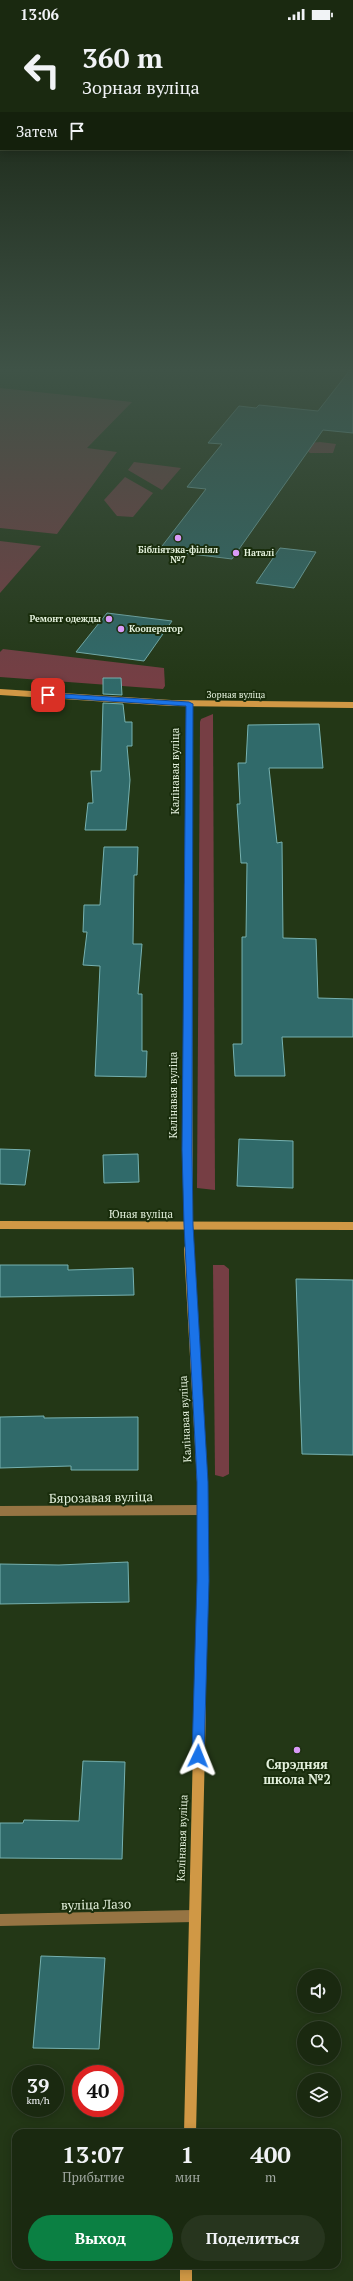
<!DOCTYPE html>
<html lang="ru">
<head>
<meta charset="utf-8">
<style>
  :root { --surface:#1a2910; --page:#27351e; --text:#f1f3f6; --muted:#9fa69f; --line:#384530; --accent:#0b8043 }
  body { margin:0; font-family:"PT Serif",serif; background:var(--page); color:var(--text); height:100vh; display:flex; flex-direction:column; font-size:15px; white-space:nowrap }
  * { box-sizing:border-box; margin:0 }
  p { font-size:13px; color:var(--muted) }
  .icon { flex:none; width:22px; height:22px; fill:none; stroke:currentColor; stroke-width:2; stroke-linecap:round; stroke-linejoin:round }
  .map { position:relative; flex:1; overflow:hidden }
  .panel { position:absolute; left:12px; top:2101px; width:329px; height:140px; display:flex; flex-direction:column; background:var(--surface); border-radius:12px; box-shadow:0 2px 10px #0003,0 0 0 1px var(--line) }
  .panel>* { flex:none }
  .banner { position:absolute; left:0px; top:0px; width:353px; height:122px; box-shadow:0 2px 10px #0003,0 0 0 1px var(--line); background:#1a2910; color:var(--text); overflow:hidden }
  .tools { position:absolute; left:297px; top:1941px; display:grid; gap:8px }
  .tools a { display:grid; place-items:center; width:44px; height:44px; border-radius:50%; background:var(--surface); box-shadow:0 2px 10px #0003,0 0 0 1px var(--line); font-size:20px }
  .speed { position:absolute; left:12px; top:2037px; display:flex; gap:8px; font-size:20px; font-weight:700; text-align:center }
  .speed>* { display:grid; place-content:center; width:52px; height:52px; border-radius:50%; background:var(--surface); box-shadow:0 2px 10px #0003,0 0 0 1px var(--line); line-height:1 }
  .speed small { font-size:10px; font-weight:400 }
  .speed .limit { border:6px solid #d22; background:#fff; color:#111 }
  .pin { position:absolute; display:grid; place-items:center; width:34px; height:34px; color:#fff; margin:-17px; border-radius:8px; box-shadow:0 2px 6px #0006 }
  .me { position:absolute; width:44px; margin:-22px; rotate:2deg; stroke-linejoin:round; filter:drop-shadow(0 0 3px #0008) }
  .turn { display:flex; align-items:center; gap:14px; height:84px; padding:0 16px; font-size:18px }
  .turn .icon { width:52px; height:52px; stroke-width:2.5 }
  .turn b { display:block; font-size:28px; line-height:34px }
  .then { display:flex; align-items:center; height:38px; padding:0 16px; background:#0003; gap:8px; font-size:15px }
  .eta { display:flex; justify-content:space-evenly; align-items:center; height:68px; text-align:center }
  .eta b { font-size:24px; font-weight:600; line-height:28px }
  .primary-button { display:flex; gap:8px; margin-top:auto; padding:8px 16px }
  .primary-button a { flex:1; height:46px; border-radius:24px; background:var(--accent); color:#fff; font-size:16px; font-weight:600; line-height:46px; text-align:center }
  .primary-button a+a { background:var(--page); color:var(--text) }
  .status { display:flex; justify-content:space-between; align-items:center; height:28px; padding:0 20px; background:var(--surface); direction:ltr }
  .status svg { height:11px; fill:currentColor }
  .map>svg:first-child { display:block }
  .green { fill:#763e44 }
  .building { fill:#306a6a; stroke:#76b1b0 }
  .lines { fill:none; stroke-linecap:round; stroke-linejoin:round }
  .street-far3 { stroke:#967443; stroke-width:6 }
  .street-far2 { stroke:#967443; stroke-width:8 }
  .street-far1 { stroke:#967443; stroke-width:10 }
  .street { stroke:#967443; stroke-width:12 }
  .secondary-far3 { stroke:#d09845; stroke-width:6 }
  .secondary-far2 { stroke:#d09845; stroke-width:8 }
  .secondary-far1 { stroke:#d09845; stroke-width:10 }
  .secondary { stroke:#d09845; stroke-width:12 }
  .route { fill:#1a73e8; stroke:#114b97 }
  .poi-dot { fill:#d99af7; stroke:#192d0c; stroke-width:1.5 }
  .labels { text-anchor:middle; stroke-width:4; stroke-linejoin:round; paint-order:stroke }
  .far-poi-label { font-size:9px; font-weight:bold; fill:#e3f0dc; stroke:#192d0c; text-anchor:start }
  .far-street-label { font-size:9px; fill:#e3f0dc; stroke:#192d0c }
  .street-label { font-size:11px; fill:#e3f0dc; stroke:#192d0c }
  .near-street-label { font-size:13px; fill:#e3f0dc; stroke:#192d0c }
  .near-poi-label { font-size:13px; font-weight:bold; fill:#e3f0dc; stroke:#192d0c }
</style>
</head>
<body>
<div class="status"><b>13:06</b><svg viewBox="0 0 49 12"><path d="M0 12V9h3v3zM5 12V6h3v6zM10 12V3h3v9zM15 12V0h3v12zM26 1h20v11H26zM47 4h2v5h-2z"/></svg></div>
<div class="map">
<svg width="353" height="2253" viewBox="0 0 353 2253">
  <rect width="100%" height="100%" fill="#233716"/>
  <!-- green -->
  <g class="green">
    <polygon points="0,360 132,374 87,420 117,424 57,506 0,500"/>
    <polygon points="320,414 336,416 333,425 310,425 299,416"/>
    <polygon points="134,434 181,440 162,462 128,442"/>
    <polygon points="125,449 153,465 133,489 117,488 104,472"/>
    <polygon points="0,513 41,518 0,565"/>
    <polygon points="3,621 164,640 165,658 163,661 0,649 0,624"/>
    <polygon points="213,686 215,1162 197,1160 200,694 201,691"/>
    <polygon points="213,1237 224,1237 229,1241 229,1446 223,1449 215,1447"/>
  </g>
  <!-- building -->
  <g class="building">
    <polygon points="350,342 353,342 353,405 323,402 232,531 159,522 206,461 187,459 222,416 208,415 239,378 256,380 259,377 318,383"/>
    <polygon points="280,520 316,524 294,560 256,555"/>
    <polygon points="107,585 172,593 144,633 76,624"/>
    <polygon points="103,650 121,650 122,667 103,666"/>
    <polygon points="103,675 123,676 125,694 132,694 132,718 127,718 130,752 126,802 85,802 88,775 93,775 91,743 101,743"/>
    <polygon points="319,696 323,740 269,740 277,815 282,814 283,910 316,911 318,970 353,971 353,1009 282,1009 285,1048 235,1048 233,1016 242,1016 242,909 246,909 247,835 241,835 237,776 240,776 238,735 246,735 248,697"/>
    <polygon points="104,819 138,819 137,847 134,847 133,916 142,916 138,966 142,966 142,1023 147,1023 146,1049 95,1048 100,938 83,937 87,904 83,904 84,877 100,877"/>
    <polygon points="239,1111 293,1113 293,1160 237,1158"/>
    <polygon points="0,1121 30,1122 25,1157 0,1156"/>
    <polygon points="138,1126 139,1154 104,1155 103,1127"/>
    <polygon points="0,1237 68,1237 68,1242 133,1240 134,1267 0,1269"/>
    <polygon points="296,1251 353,1252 353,1427 302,1426"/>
    <polygon points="44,1388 44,1390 138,1389 138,1442 71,1442 71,1438 0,1440 0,1389"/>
    <polygon points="128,1534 129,1574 0,1576 0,1536 59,1537"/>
    <polygon points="83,1733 125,1734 122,1831 0,1830 0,1795 23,1795 24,1792 79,1793"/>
    <polygon points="41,1928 105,1930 99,2021 33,2020"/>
  </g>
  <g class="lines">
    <!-- street-far3 -->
    <polyline class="street-far3" points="188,859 189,676"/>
    <!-- street-far2 -->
    <polyline class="street-far2" points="188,926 188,858"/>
    <!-- street-far1 -->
    <polyline class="street-far1" points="0,1483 202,1482"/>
    <!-- street -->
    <polyline class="street" points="0,1892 194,1888"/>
    <!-- secondary-far3 -->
    <polyline class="secondary-far3" points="0,664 171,675 353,677"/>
    <!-- secondary-far2 -->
    <g class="secondary-far2">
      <polyline points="188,926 189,1222"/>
      <polyline points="0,1197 353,1198"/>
    </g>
    <!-- secondary-far1 -->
    <polyline class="secondary-far1" points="189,1221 202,1454 203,1553 200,1678"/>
    <!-- secondary -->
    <g class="secondary">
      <polyline points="190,2105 200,1677"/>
      <polyline points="186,2237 186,2253"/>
    </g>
  </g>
  <!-- sky -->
  <linearGradient id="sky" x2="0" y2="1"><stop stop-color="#131e0c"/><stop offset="0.52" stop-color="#3f5347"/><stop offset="1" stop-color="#3f5347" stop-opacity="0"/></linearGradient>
  <rect width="353" height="658" fill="url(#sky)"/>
  <!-- route -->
  <polygon class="route" points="48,665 189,674 193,676 192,1122 193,1197 208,1454 209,1553 204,1728 202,1732 194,1732 192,1728 197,1553 197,1454 184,1197 182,1122 186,678 45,669"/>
  <!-- markers -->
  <g class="poi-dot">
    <circle cx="178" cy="510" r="4"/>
    <circle cx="236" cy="525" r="4"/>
    <circle cx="109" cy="591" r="4"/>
    <circle cx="121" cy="601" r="4"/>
    <circle cx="297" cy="1722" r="4"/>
  </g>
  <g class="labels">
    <!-- far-poi labels -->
    <g class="far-poi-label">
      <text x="178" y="525" text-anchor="middle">Бібліятэка-філіял<tspan x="178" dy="10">№7</tspan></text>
      <text x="244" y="528">Наталі</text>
      <text x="101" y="594" text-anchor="end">Ремонт одежды</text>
      <text x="129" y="604">Кооператор</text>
    </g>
    <!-- far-street labels -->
    <g class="far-street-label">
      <text x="236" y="670">Зорная вуліца</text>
    </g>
    <!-- street labels -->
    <g class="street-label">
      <text transform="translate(175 743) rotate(-90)" y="4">Калінавая вуліца</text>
      <text transform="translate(173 1067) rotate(-90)" y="4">Калінавая вуліца</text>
      <text x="141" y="1190">Юная вуліца</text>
      <text transform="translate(185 1391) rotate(-93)" y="4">Калінавая вуліца</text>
      <text transform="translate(182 1810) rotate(-88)" y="4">Калінавая вуліца</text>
    </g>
    <!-- near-street labels -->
    <g class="near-street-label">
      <text transform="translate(101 1469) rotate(-1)" y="5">Бярозавая вуліца</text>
      <text transform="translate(96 1876) rotate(-1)" y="5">вуліца Лазо</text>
    </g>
    <!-- near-poi labels -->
    <g class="near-poi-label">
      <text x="297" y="1741">Сярэдняя<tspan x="297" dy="15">школа №2</tspan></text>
    </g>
  </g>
</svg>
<div class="tools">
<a><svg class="icon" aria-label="sound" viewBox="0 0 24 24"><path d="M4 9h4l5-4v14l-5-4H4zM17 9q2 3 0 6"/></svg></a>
<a><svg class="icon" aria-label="search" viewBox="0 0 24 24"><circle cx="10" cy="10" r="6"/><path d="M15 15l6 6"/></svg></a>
<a><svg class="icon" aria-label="layers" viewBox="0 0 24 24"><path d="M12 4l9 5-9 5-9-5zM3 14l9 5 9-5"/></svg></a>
</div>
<div class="speed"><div>39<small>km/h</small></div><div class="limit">40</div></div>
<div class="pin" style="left:48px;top:667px;background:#d93025"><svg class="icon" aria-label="arrive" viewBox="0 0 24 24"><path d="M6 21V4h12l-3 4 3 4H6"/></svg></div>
<svg class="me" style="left:198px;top:1728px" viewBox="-20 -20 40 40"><path d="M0-17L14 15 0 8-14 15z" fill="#1a73e8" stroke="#fff" stroke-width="4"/></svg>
<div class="banner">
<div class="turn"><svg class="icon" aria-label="left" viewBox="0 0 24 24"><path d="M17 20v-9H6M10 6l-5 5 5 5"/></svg><div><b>360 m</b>Зорная вуліца</div></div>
<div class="then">Затем<svg class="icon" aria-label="arrive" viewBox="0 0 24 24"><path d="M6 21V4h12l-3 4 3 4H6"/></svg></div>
</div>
<section class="panel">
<div class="eta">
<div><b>13:07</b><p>Прибытие</p></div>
<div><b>1</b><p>мин</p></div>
<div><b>400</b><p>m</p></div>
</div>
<div class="primary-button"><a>Выход</a><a>Поделиться</a></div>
</section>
</div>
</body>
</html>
